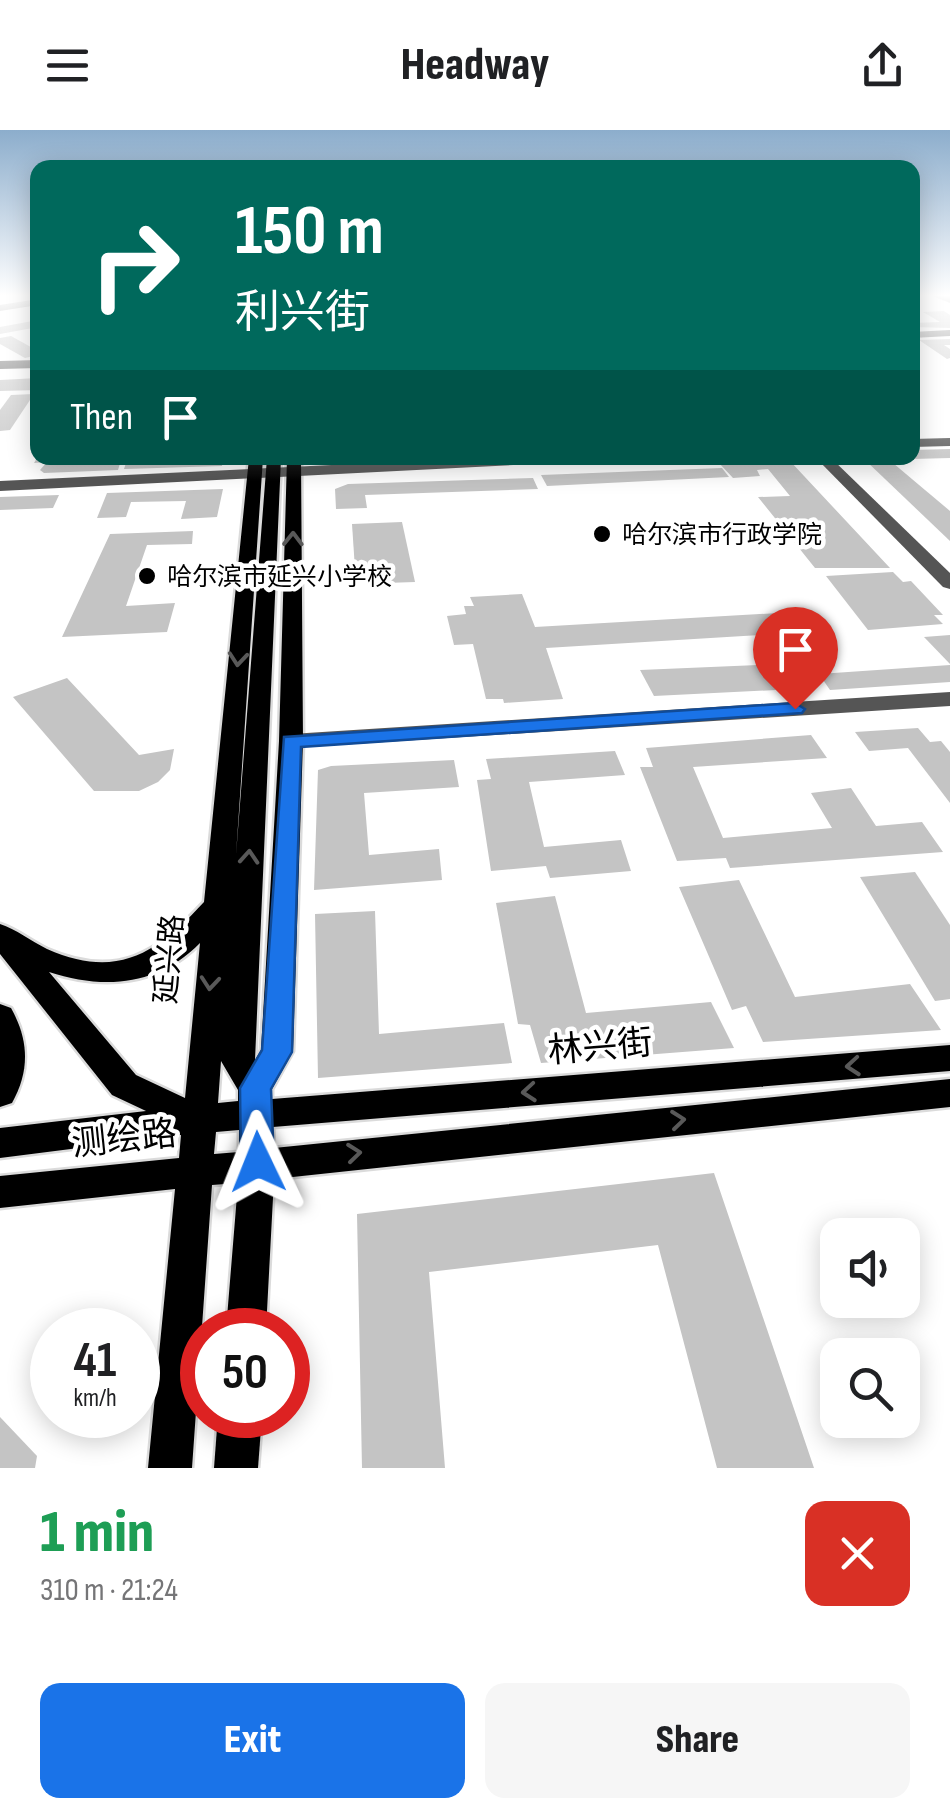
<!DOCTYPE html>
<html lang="en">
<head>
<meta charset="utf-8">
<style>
  :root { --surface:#fff; --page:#f6f6f6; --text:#202124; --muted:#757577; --accent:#1a73e8 }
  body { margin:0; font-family:"Sofia Sans Condensed","Noto Sans SC",sans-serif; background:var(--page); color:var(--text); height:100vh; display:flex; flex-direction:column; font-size:38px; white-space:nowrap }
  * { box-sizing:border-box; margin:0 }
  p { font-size:32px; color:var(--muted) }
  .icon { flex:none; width:55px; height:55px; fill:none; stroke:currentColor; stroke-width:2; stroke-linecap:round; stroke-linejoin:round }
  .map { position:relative; height:1338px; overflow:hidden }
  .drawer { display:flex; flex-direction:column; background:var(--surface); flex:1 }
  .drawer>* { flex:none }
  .top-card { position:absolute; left:30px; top:30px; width:890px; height:305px; border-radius:20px; box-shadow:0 5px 25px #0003; background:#00695c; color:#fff; overflow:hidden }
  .fabs { position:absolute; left:820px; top:1088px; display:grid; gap:20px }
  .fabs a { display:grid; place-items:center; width:100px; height:100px; border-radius:20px; background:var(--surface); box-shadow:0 5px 25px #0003; font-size:50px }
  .speed { position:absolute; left:30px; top:1178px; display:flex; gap:20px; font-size:50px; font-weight:700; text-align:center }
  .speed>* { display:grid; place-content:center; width:130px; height:130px; border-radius:50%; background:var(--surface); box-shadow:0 5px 25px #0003; line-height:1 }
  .speed small { font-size:25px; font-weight:400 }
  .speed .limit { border:15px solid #d22; background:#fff; color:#111 }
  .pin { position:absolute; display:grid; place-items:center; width:85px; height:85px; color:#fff; margin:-102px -42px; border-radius:50% 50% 50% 0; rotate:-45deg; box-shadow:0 0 10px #0007 }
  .pin .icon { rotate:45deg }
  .me { position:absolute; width:110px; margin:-55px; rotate:358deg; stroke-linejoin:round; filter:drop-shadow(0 0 8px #0008) }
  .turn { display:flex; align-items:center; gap:35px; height:210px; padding:0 40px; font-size:45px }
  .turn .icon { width:130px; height:130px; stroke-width:2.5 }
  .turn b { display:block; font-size:70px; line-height:85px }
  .then { display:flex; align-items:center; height:95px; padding:0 40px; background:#0003; gap:20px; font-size:38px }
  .round { display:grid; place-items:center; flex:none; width:105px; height:105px; border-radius:20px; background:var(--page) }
  .head { display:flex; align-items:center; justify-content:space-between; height:170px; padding:0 40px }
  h1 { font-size:60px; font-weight:800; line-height:75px; color:#1e9e55 }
  .cta { display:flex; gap:20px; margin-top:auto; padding:20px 40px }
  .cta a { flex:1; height:115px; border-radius:20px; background:var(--accent); color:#fff; font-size:40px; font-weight:800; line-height:115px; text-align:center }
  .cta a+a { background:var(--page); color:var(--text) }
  header { display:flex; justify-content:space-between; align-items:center; height:130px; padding:0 40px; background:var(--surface); font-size:45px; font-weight:800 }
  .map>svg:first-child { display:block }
  .building { fill:#c4c4c4 }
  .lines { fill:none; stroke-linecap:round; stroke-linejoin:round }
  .major-casing { stroke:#dbdbdb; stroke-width:5 }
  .minor { fill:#555; fill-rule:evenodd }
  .major { fill:#000; fill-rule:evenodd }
  .oneway { stroke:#595959 }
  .route { fill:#1a73e8; stroke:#114b97; stroke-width:2.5 }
  .poi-dot { fill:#000; stroke:#fff; stroke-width:4 }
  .labels { text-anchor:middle; stroke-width:9; stroke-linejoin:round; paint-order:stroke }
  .far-poi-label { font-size:25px; fill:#000; stroke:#fff; text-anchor:start }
  .street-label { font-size:30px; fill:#000; stroke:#fff }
  .near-street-label { font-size:35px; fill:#000; stroke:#fff }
</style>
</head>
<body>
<header><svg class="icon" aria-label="menu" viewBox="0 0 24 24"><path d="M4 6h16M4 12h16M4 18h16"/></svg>Headway<svg class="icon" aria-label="share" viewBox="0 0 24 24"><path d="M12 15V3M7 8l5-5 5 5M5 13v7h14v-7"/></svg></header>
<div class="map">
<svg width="950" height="1338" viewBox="0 0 950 1338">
  <rect width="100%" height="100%" fill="#fff"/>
  <!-- building -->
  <g class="building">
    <polygon points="944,181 950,185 950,198 912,197 912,193 940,192 923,182"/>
    <polygon points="38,190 38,197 0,204 0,197"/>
    <polygon points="11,206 38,221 38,225 25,228 0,214 0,208"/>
    <polygon points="950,209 950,215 944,215 950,219 950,228 947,229 919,210"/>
    <polygon points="38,248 38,260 0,261 0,250"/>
    <polygon points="34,264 10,300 0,301 0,280 11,265"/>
    <polygon points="950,319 950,328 912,329 912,320"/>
    <polygon points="37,328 68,328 66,332 121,330 118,340 44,343 40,340 47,332 34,333"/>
    <polygon points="223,328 222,336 124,339 127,330"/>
    <polygon points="863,328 887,328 950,381 950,411"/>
    <polygon points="790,331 890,438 815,438 758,367 790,366 768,339 757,340 760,346 733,348 719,333"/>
    <polygon points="722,338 729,347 547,356 541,345"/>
    <polygon points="533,348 538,359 365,365 367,378 336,379 335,359 348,354"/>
    <polygon points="223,359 217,387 181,389 186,371 131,372 126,387 97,388 107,363"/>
    <polygon points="59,365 53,378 0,380 0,367"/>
    <polygon points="402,392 415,452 356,454 352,394"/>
    <polygon points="193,401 192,414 147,415 126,476 175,473 167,502 62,507 110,404"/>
    <polygon points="893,442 903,452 911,451 943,485 934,485 943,494 868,500 826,446"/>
    <polygon points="522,464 535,497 812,481 828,501 546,518 563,569 504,573 503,569 486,569 473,514 454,515 447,486 466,484 464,476 474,476 470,467"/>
    <polygon points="950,505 950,534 924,507"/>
    <polygon points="758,535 776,560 654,566 640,540"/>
    <polygon points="950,535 950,552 830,560 819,544"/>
    <polygon points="67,548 139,625 174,619 170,640 158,652 139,661 94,661 13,567"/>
    <polygon points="918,598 930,612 941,611 950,622 950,673 908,618 869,621 855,602"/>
    <polygon points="811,605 827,628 693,637 723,708 832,698 811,663 851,658 876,696 922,692 943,722 730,738 726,728 677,731 640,637 653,637 646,618"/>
    <polygon points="615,621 625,645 529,652 544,717 621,710 631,741 550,748 546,736 491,741 477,650 491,649 486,629"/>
    <polygon points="454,630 459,657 364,663 369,725 439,719 442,750 314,760 318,640 331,636"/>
    <polygon points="915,742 950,795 950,869 935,871 860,747"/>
    <polygon points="739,750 795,867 910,854 941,900 763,912 746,876 732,880 679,757"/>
    <polygon points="555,766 586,883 711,872 734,918 541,933 530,895 518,894 496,773"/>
    <polygon points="375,781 379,904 504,893 512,933 318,948 315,784"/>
    <polygon points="714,1043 814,1338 717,1338 658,1115 429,1142 445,1338 362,1338 357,1084"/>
    <polygon points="0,1287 37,1326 35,1338 0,1338"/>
  </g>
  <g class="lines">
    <defs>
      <g id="major">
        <path d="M249,328H263L236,725L267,328H281L255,930L261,920L279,611L287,328H301L303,611L293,921L272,959V969L950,915V941L273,997L274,1018L950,949V977L274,1049L266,1200H226L238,1053L212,1055L192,1338H148L175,1059L0,1078V1046L179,1028L181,1005L0,1028V998L146,981L112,965L0,824V794C16,799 31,811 47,819C118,850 157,823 204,772ZM200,813L185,968L136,945L49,842C104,860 158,856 200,813ZM221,931L238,960V971L218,973ZM239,1000V1022L214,1024L216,1002Z"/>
        <path d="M0,874L11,878C29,910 30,941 12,973L0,977Z"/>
        <polygon points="218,1285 262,1285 258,1338 214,1338"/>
      </g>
    </defs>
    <!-- major casing -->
    <use href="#major" class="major-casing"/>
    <!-- minor -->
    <g class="minor">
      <polygon points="934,165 950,166 950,173 935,167"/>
      <polygon points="38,169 38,175 0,181 0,175"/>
      <polygon points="950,200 950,206 912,208 912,202"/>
      <polygon points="38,230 38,238 0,239 0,231"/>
      <polygon points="950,308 950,316 912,317 912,309"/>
      <polygon points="476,328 581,328 574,332 0,361 0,351"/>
      <polygon points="816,328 831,328 950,443 950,459 943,457"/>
      <polygon points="950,562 950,576 291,618 279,611 291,604"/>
    </g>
    <!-- major -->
    <use href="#major" class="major"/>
  </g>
  <!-- one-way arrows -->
  <defs><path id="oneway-chevron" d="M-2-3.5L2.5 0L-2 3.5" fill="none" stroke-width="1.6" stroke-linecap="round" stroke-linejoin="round" transform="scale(2.5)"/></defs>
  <g class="oneway">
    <use href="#oneway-chevron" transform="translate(293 409) rotate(-89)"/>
    <use href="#oneway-chevron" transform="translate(238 529) rotate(95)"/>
    <use href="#oneway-chevron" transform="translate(249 727) rotate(-86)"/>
    <use href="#oneway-chevron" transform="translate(210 853) rotate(95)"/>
    <use href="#oneway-chevron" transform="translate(853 936) rotate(175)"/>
    <use href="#oneway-chevron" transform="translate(529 962) rotate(175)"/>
    <use href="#oneway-chevron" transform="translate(678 990) rotate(-6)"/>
    <use href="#oneway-chevron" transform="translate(354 1023) rotate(-6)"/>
  </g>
  <!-- sky -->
  <linearGradient id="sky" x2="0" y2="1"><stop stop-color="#8cadcc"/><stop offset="0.47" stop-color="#fff"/><stop offset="1" stop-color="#fff" stop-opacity="0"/></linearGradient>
  <rect width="950" height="352" fill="url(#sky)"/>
  <!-- route -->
  <polygon class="route" points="795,573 805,579 802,583 301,617 292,922 271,959 274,1032 269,1042 258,1047 246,1042 241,1032 240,958 262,920 284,607"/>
  <!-- markers -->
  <g class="poi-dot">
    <circle cx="602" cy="404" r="10"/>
    <circle cx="147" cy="446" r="10"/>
  </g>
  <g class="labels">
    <!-- far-poi labels -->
    <g class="far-poi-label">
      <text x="622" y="413">哈尔滨市行政学院</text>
      <text x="167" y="455">哈尔滨市延兴小学校</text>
    </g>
    <!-- street labels -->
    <g class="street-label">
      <text transform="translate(169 829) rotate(-85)" y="10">延兴路</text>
    </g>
    <!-- near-street labels -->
    <g class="near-street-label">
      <text transform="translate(600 916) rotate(-5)" y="12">林兴街</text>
      <text transform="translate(124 1008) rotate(-6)" y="12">测绘路</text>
    </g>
  </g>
</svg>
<div class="fabs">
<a><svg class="icon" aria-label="sound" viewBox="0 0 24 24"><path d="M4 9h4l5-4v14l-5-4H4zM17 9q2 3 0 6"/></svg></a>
<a><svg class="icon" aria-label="search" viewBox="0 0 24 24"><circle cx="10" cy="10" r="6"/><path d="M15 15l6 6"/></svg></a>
</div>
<div class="speed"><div>41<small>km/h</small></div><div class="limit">50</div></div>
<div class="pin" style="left:795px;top:579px;background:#d93025"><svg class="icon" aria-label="arrive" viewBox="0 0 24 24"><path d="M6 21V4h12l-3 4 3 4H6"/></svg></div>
<svg class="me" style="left:258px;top:1032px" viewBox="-20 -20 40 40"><path d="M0-17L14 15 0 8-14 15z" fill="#1a73e8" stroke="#fff" stroke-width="4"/></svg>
<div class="top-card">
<div class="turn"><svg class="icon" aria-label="right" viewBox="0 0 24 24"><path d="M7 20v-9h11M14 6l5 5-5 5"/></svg><div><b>150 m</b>利兴街</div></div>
<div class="then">Then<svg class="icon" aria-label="arrive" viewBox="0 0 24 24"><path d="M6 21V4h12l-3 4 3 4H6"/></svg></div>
</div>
</div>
<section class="drawer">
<div class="head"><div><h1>1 min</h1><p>310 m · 21:24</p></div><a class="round" style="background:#d93025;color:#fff"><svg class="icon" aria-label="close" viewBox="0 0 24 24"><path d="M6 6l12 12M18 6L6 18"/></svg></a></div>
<div class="cta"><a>Exit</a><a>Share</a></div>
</section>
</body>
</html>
